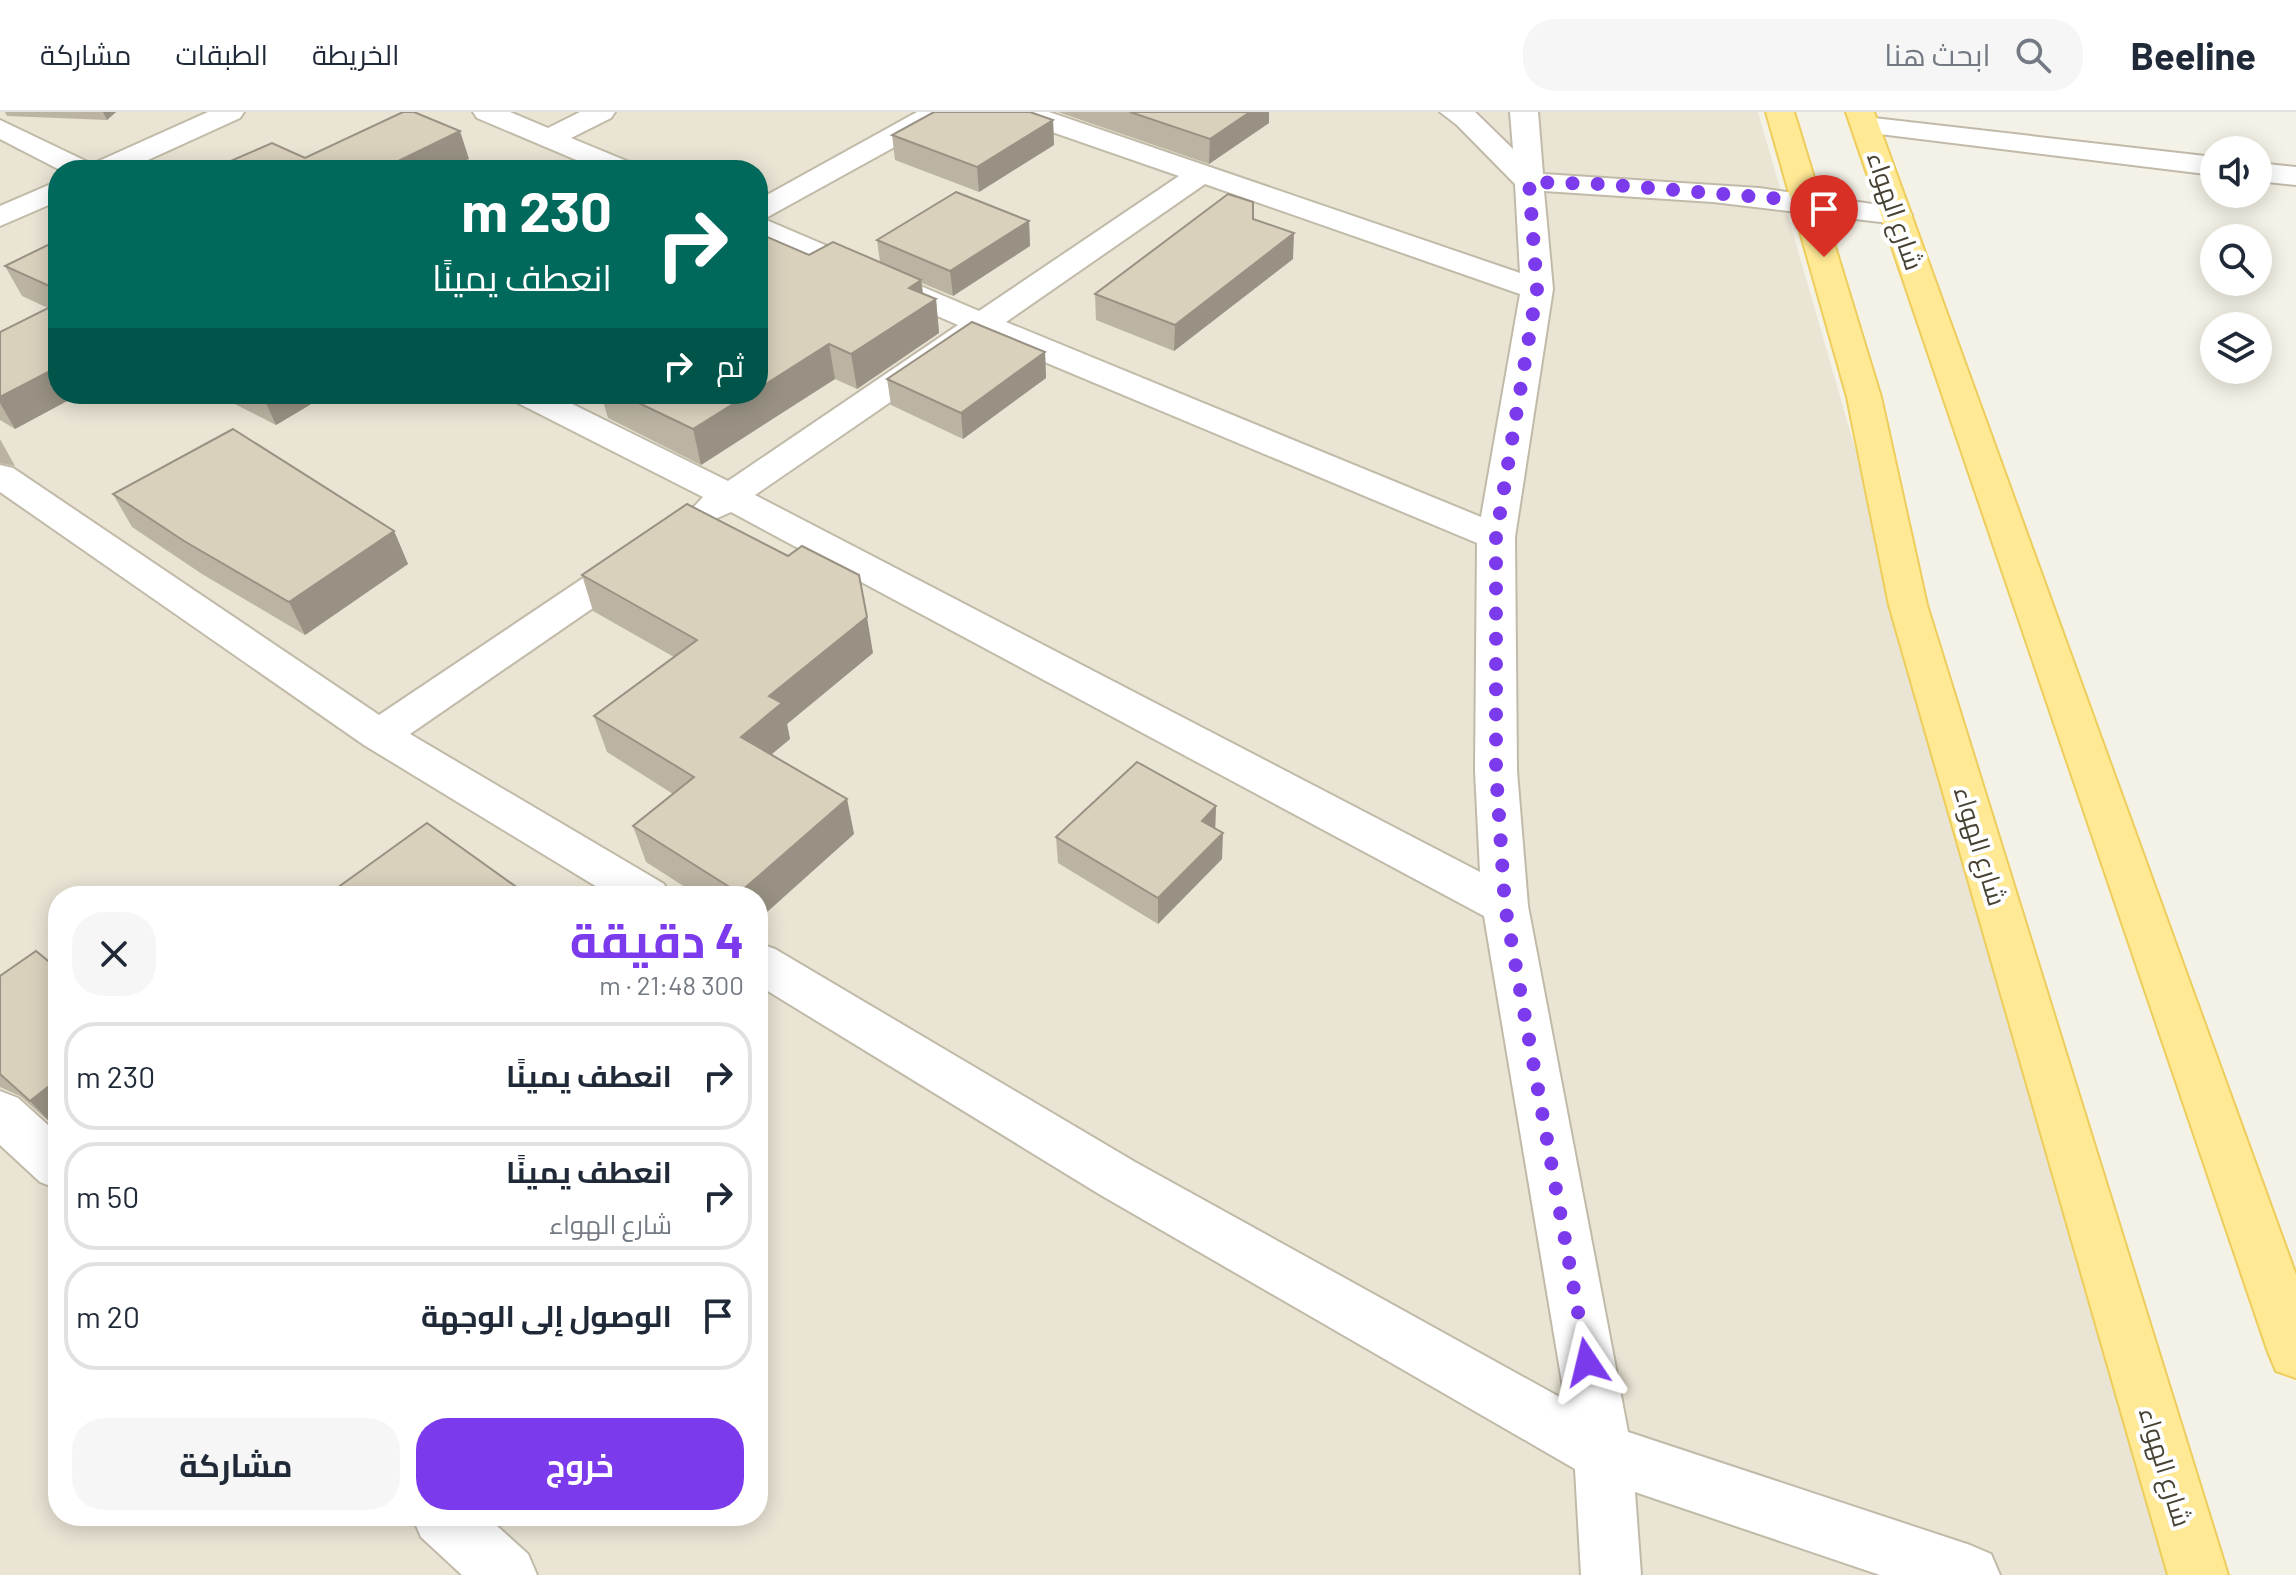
<!DOCTYPE html>
<html lang="ar">
<head>
<meta charset="utf-8">
<style>
  :root { --surface:#fff; --page:#f6f6f7; --text:#1f2937; --muted:#747a83; --line:#e0e1e3; --accent:#7c3aed }
  body { margin:0; font-family:Barlow,Cairo,sans-serif; background:var(--page); color:var(--text); direction:rtl; height:100vh; display:flex; flex-direction:column; font-size:30px; white-space:nowrap }
  * { box-sizing:border-box; margin:0 }
  p { font-size:26px; color:var(--muted) }
  .icon { flex:none; width:44px; height:44px; fill:none; stroke:currentColor; stroke-width:2; stroke-linecap:round; stroke-linejoin:round }
  .map { position:relative; flex:1; overflow:hidden; direction:ltr }
  .drawer { position:absolute; left:48px; top:774px; width:720px; height:640px; display:flex; flex-direction:column; background:var(--surface); border-radius:32px; box-shadow:0 4px 20px #0003; direction:rtl }
  .drawer>* { flex:none }
  .banner { position:absolute; left:48px; top:48px; width:720px; height:244px; border-radius:32px; box-shadow:0 4px 20px #0003; direction:rtl; background:#00695c; color:#fff; overflow:hidden }
  .controls { position:absolute; left:2200px; top:24px; display:grid; gap:16px }
  .controls a { display:grid; place-items:center; width:72px; height:72px; border-radius:50%; background:var(--surface); box-shadow:0 4px 20px #0003; font-size:40px }
  .pin { position:absolute; display:grid; place-items:center; width:68px; height:68px; color:#fff; margin:-82px -34px; border-radius:50% 50% 50% 0; rotate:-45deg; box-shadow:0 0 8px #0007 }
  .pin .icon { rotate:45deg }
  .me { position:absolute; width:88px; margin:-44px; rotate:350deg; stroke-linejoin:round; filter:drop-shadow(0 0 6px #0008) }
  .turn { display:flex; align-items:center; gap:28px; height:168px; padding:0 24px; font-size:36px }
  .turn .icon { width:104px; height:104px; stroke-width:2.5 }
  .turn b { display:block; font-size:56px; line-height:68px }
  .then { display:flex; align-items:center; height:76px; padding:0 24px; background:#0003; gap:16px; font-size:30px }
  .round { display:grid; place-items:center; flex:none; width:84px; height:84px; border-radius:32px; background:var(--page) }
  .summary { display:flex; align-items:center; justify-content:space-between; height:136px; padding:0 24px }
  h1 { font-size:48px; font-weight:700; line-height:60px; color:var(--accent) }
  .button { display:flex; gap:16px; margin-top:auto; padding:16px 24px }
  .button a { flex:1; height:92px; border-radius:32px; background:var(--accent); color:#fff; font-size:32px; font-weight:700; line-height:92px; text-align:center }
  .button a+a { background:var(--page); color:var(--text) }
  ul { padding:0; list-style:none }
  li { display:flex; align-items:center; gap:24px; height:108px; margin:0 16px 12px; padding:0 8px; border:4px solid var(--line); border-radius:32px }
  li div { flex:1 }
  li b { display:block; font-size:30px }
  li em { font-style:normal }
  header { display:flex; align-items:center; gap:48px; box-sizing:border-box; height:112px; padding:0 40px; background:var(--surface); border-bottom:2px solid var(--line) }
  header strong { font-size:38px }
  nav { display:flex; gap:44px; margin-inline-start:auto; font-size:28px }
  .search { width:560px; height:72px; background:var(--page); display:flex; align-items:center; gap:20px; box-sizing:border-box; padding:0 28px; border-radius:32px; color:var(--muted); font-size:30px }
  .map>svg:first-child { display:block }
  .residential { fill:#e9e4d4; fill-rule:evenodd }
  .lines { fill:none; stroke-linecap:round; stroke-linejoin:round }
  .street-casing { stroke:#c1baa8; stroke-width:4 }
  .primary-casing { stroke:#edcd5b; stroke-width:4 }
  .street { fill:#fff; fill-rule:evenodd }
  .primary { fill:#ffe994; fill-rule:evenodd }
  .wall { fill:#bbb4a3 }
  .shaded-wall { fill:#999284 }
  .building { fill:#dad1bd; stroke:#999284; stroke-width:2 }
  .route { stroke:#7c3aed; stroke-width:14; stroke-dasharray:0 25.2 }
  .labels { text-anchor:middle; stroke-width:8; stroke-linejoin:round; paint-order:stroke }
  .street-label { font-size:26px; fill:#484235; stroke:#fff }
</style>
</head>
<body>
<header>
<strong>Beeline</strong>
<div class="search"><svg class="icon" aria-label="search" viewBox="0 0 24 24"><circle cx="10" cy="10" r="6"/><path d="M15 15l6 6"/></svg>ابحث هنا</div>
<nav><a>الخريطة</a><a>الطبقات</a><a>مشاركة</a></nav>
</header>
<div class="map">
<svg width="2296" height="1463" viewBox="0 0 2296 1463">
  <rect width="100%" height="100%" fill="#f4f1e6"/>
  <!-- residential -->
  <path class="residential" d="M0,0H1758L2180,1463H0ZM58,58H758V282H58ZM58,784H758V1404H58Z"/>
  <g class="lines">
    <defs>
      <g id="street">
        <polygon points="208,0 244,0 240,6 126,58 60,58 0,27 0,8 92,52"/>
        <polygon points="473,0 510,0 548,16 580,0 615,0 611,6 571,26 634,52 638,58 600,58 477,6"/>
        <path d="M917,0H951L947,6L764,107L979,199L1179,64L1012,6L1008,0H1049L1520,161L1515,72L1457,13L1440,0H1475L1513,37L1510,0H1538L1543,62L1759,76L1908,97L1912,103L1908,109L1897,112L1713,90L1544,79L1553,177L1515,425L1517,659L1528,794L1628,1320L1970,1433L1991,1442L2000,1463H1880L1635,1380L1641,1463H1581L1575,1357L1099,1082L758,873V831L775,837L1135,1050L1565,1288L1484,804L731,400L708,410L695,407L690,399L703,385L514,289L509,282H552L728,369L958,213L758,126V88ZM1205,72L1520,182L1481,405L1006,210ZM985,225L1477,431L1475,659L1480,760L755,383Z"/>
        <polygon points="1865,5 2214,45 2214,63 1855,19 1851,13 1855,7"/>
        <polygon points="2258,51 2296,55 2296,73 2258,69"/>
        <polygon points="58,69 58,89 0,114 0,94"/>
        <polygon points="0,353 13,356 379,603 625,438 638,435 651,438 657,447 651,456 410,622 664,772 671,784 612,784 364,633 0,380"/>
        <polygon points="0,979 18,986 58,1022 58,1077 40,1070 0,1033"/>
        <polygon points="412,1404 486,1404 528,1442 537,1463 462,1463 421,1425"/>
      </g>
      <g id="primary">
        <polygon points="1766,0 1794,0 1881,285 1927,493 2228,1463 2168,1463 1889,493 1847,285"/>
        <polygon points="1846,0 1874,0 2296,1163 2296,1266 2276,1259 2268,1240"/>
      </g>
    </defs>
    <!-- street casing -->
    <use href="#street" class="street-casing"/>
    <!-- primary casing -->
    <use href="#primary" class="primary-casing"/>
    <!-- street -->
    <use href="#street" class="street"/>
    <!-- primary -->
    <use href="#primary" class="primary"/>
  </g>
  <!-- wall -->
  <g class="wall">
    <polygon points="5,0 116,0 107,8 7,4"/>
    <polygon points="1058,0 1269,0 1269,11 1209,52"/>
    <polygon points="1053,8 1054,33 979,80 895,48 892,23"/>
    <polygon points="1253,107 1293,147 1174,239 1096,208 1095,182"/>
    <polygon points="1029,109 1030,134 953,184 922,171 923,181 936,187 939,221 857,277 835,267 701,353 608,306 601,282 758,282 809,143 880,150 877,128"/>
    <polygon points="58,128 58,282 80,282 15,317 0,308 0,220 48,196 22,184 5,154"/>
    <polygon points="1045,240 1046,266 963,327 891,293 887,267"/>
    <polygon points="215,282 328,282 276,313"/>
    <polygon points="0,327 15,354 0,351"/>
    <polygon points="113,382 394,419 408,452 305,523 202,462 132,415"/>
    <polygon points="582,463 873,541 787,612 790,627 771,643 847,687 854,722 758,808 758,784 699,784 646,750 633,714 673,682 607,640 594,604 674,545 593,499"/>
    <polygon points="1216,694 1215,716 1222,747 1158,812 1058,751 1056,725"/>
    <polygon points="0,864 53,1013 20,984 0,975"/>
  </g>
  <!-- shaded-wall -->
  <g class="shaded-wall">
    <polygon points="103,0 116,0 107,8"/>
    <polygon points="1250,0 1269,0 1269,11 1209,52 1210,27"/>
    <polygon points="1053,8 1054,33 979,80 977,55"/>
    <polygon points="460,19 469,47 448,58 380,58"/>
    <polygon points="1029,109 1030,134 953,184 950,159"/>
    <polygon points="1294,121 1293,147 1174,239 1175,213"/>
    <polygon points="921,168 924,194 936,187 939,221 857,277 851,242 909,176"/>
    <polygon points="829,232 835,267 701,353 693,317 749,282 758,282 758,277"/>
    <polygon points="1045,240 1046,266 963,327 961,301"/>
    <polygon points="58,255 58,282 80,282 15,317 0,291 0,285"/>
    <polygon points="262,282 328,282 276,313"/>
    <polygon points="394,419 408,452 305,523 289,490"/>
    <polygon points="867,505 873,541 787,612 790,627 750,660 741,625 769,584"/>
    <polygon points="847,687 854,722 758,808 758,784 740,784 739,781"/>
    <polygon points="1216,694 1215,721 1202,709"/>
    <polygon points="1223,721 1222,747 1158,812 1158,786"/>
    <polygon points="58,967 58,1009 53,1013 30,989"/>
  </g>
  <!-- building -->
  <g class="building">
    <polygon points="403,0 414,0 460,19 380,58 210,58 272,31 305,46"/>
    <polygon points="934,0 1030,0 1053,8 977,55 892,23"/>
    <polygon points="1130,0 1250,0 1210,27"/>
    <polygon points="956,80 1029,109 950,159 877,128"/>
    <polygon points="1228,82 1253,90 1253,107 1294,121 1175,213 1095,182"/>
    <polygon points="758,121 809,143 833,130 921,168 909,176 936,187 851,242 829,232 758,277"/>
    <polygon points="58,128 58,178 5,154"/>
    <polygon points="58,191 58,255 0,285 0,220"/>
    <polygon points="972,210 1045,240 961,301 887,267"/>
    <polygon points="620,282 749,282 693,317"/>
    <polygon points="233,317 394,419 289,490 184,429 113,382"/>
    <polygon points="687,392 788,444 802,434 859,463 867,505 769,584 782,591 741,625 847,687 739,781 633,714 694,665 594,604 697,528 582,463"/>
    <polygon points="1137,650 1216,694 1202,709 1223,721 1158,786 1056,725"/>
    <polygon points="427,711 522,779 515,784 326,784"/>
    <polygon points="36,839 58,857 58,967 30,989 0,962 0,864"/>
  </g>
  <g class="lines">
    <!-- route -->
    <polyline class="route" points="1587,1250 1505,794 1496,659 1496,425 1537,177 1529,70 1602,72 1808,89 1824,145"/>
  </g>
  <g class="labels">
    <!-- street labels -->
    <g class="street-label">
      <text transform="translate(1895 99) rotate(71)" y="9">شارع الهواء</text>
      <text transform="translate(1980 734) rotate(73)" y="9">شارع الهواء</text>
      <text transform="translate(2165 1355) rotate(73)" y="9">شارع الهواء</text>
    </g>
  </g>
</svg>
<div class="controls">
<a><svg class="icon" aria-label="sound" viewBox="0 0 24 24"><path d="M4 9h4l5-4v14l-5-4H4zM17 9q2 3 0 6"/></svg></a>
<a><svg class="icon" aria-label="search" viewBox="0 0 24 24"><circle cx="10" cy="10" r="6"/><path d="M15 15l6 6"/></svg></a>
<a><svg class="icon" aria-label="layers" viewBox="0 0 24 24"><path d="M12 4l9 5-9 5-9-5zM3 14l9 5 9-5"/></svg></a>
</div>
<div class="pin" style="left:1824px;top:145px;background:#d93025"><svg class="icon" aria-label="arrive" viewBox="0 0 24 24"><path d="M6 21V4h12l-3 4 3 4H6"/></svg></div>
<svg class="me" style="left:1587px;top:1250px" viewBox="-20 -20 40 40"><path d="M0-17L14 15 0 8-14 15z" fill="#7c3aed" stroke="#fff" stroke-width="4"/></svg>
<div class="banner">
<div class="turn"><svg class="icon" aria-label="right" viewBox="0 0 24 24"><path d="M7 20v-9h11M14 6l5 5-5 5"/></svg><div><b>230 m</b>انعطف يمينًا</div></div>
<div class="then">ثم<svg class="icon" aria-label="right" viewBox="0 0 24 24"><path d="M7 20v-9h11M14 6l5 5-5 5"/></svg></div>
</div>
<section class="drawer">
<div class="summary"><div><h1>4 دقيقة</h1><p>300 m · 21:48</p></div><a class="round"><svg class="icon" aria-label="close" viewBox="0 0 24 24"><path d="M6 6l12 12M18 6L6 18"/></svg></a></div>
<ul>
<li><svg class="icon" aria-label="right" viewBox="0 0 24 24"><path d="M7 20v-9h11M14 6l5 5-5 5"/></svg><div><b>انعطف يمينًا</b></div><em>230 m</em></li>
<li><svg class="icon" aria-label="right" viewBox="0 0 24 24"><path d="M7 20v-9h11M14 6l5 5-5 5"/></svg><div><b>انعطف يمينًا</b><p>شارع الهواء</p></div><em>50 m</em></li>
<li><svg class="icon" aria-label="arrive" viewBox="0 0 24 24"><path d="M6 21V4h12l-3 4 3 4H6"/></svg><div><b>الوصول إلى الوجهة</b></div><em>20 m</em></li>
</ul>
<div class="button"><a>خروج</a><a>مشاركة</a></div>
</section>
</div>
</body>
</html>
